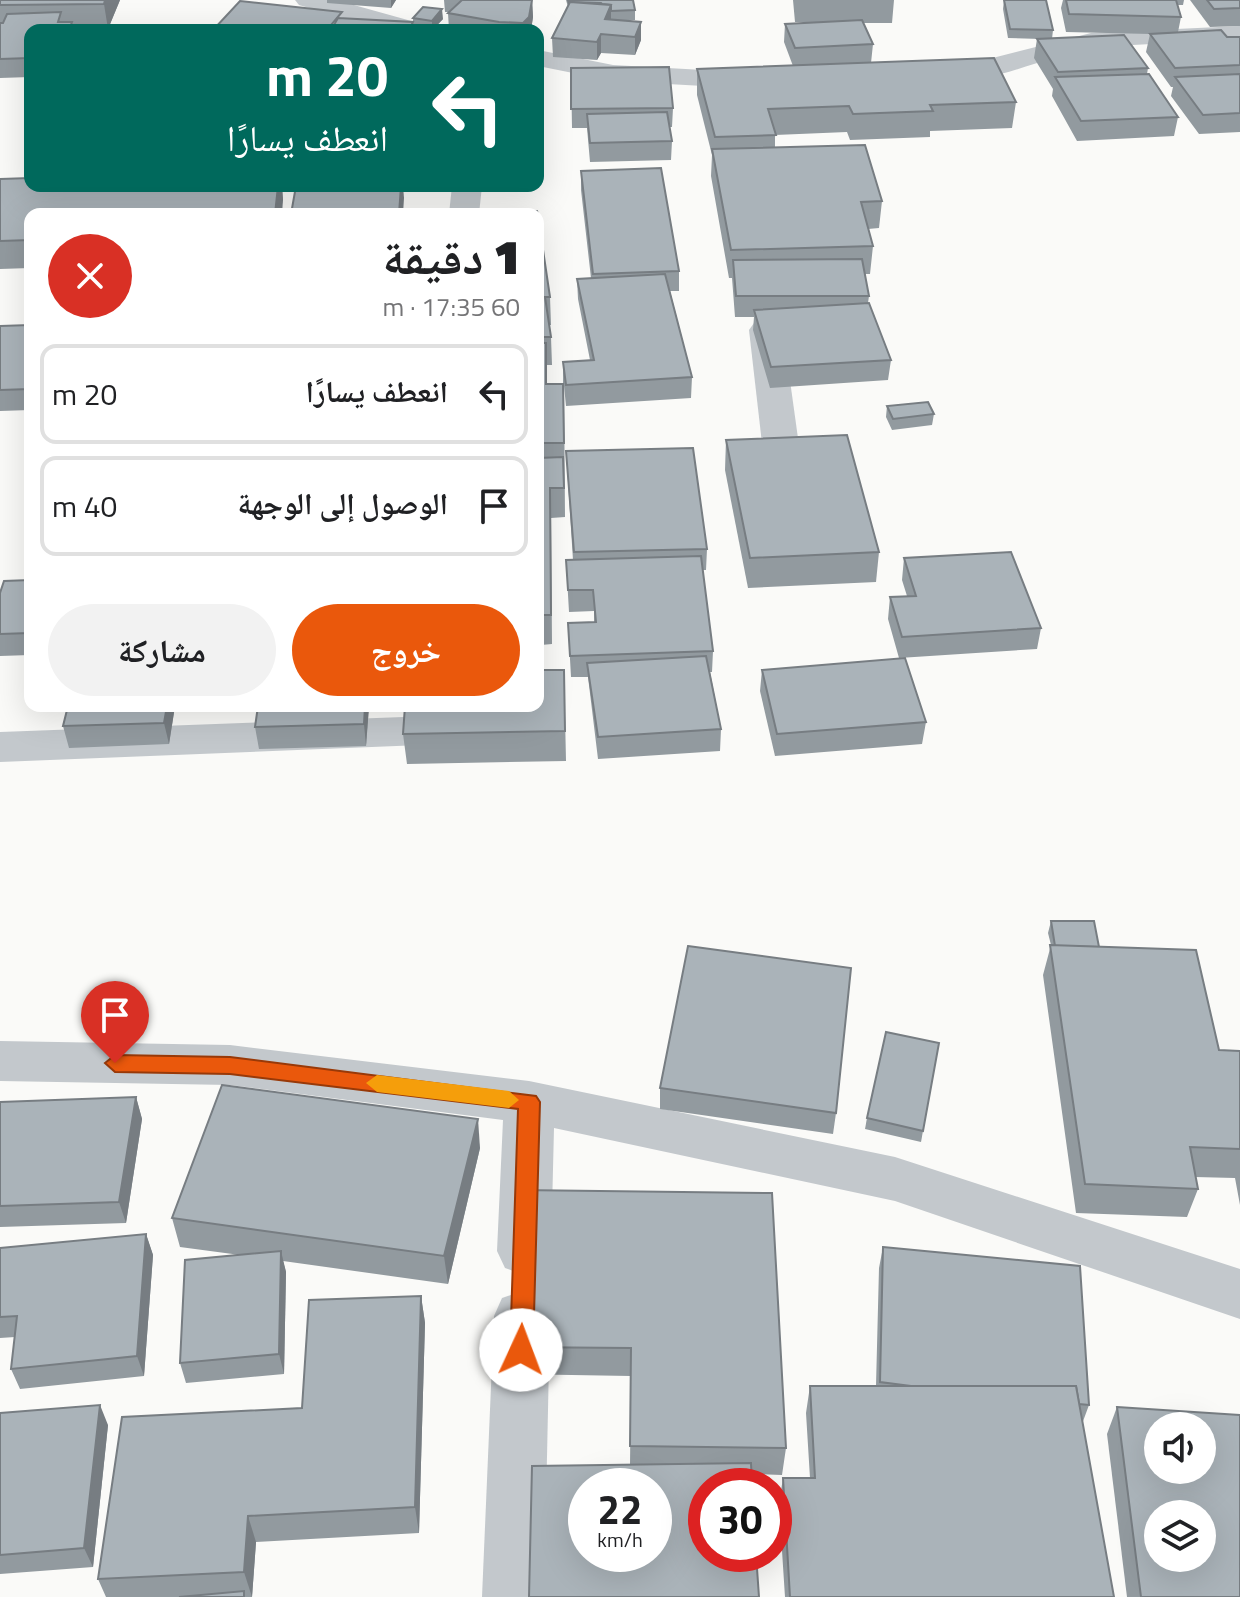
<!DOCTYPE html>
<html lang="ar">
<head>
<meta charset="utf-8">
<style>
  :root { --surface:#fff; --page:#f2f2f2; --text:#202124; --muted:#757577; --line:#e0e0e0; --accent:#ea580c }
  body { margin:0; font-family:"Titillium Web","Noto Naskh Arabic",sans-serif; background:var(--page); color:var(--text); direction:rtl; height:100vh; display:flex; flex-direction:column; font-size:30px; white-space:nowrap }
  * { box-sizing:border-box; margin:0 }
  p { font-size:26px; color:var(--muted) }
  .icon { flex:none; width:44px; height:44px; fill:none; stroke:currentColor; stroke-width:2; stroke-linecap:round; stroke-linejoin:round }
  .map { position:relative; flex:1; overflow:hidden; direction:ltr }
  .panel { position:absolute; left:24px; top:208px; width:520px; height:504px; display:flex; flex-direction:column; background:var(--surface); border-radius:16px; box-shadow:0 8px 32px #0002; direction:rtl }
  .panel>* { flex:none }
  .banner { position:absolute; left:24px; top:24px; width:520px; height:168px; border-radius:16px; box-shadow:0 8px 32px #0002; direction:rtl; background:#00695c; color:#fff; overflow:hidden }
  .tools { position:absolute; left:1144px; top:1412px; display:grid; gap:16px }
  .tools a { display:grid; place-items:center; width:72px; height:72px; border-radius:50%; background:var(--surface); box-shadow:0 8px 32px #0002; font-size:40px }
  .speed { position:absolute; left:568px; top:1468px; display:flex; gap:16px; font-size:40px; font-weight:700; text-align:center }
  .speed>* { display:grid; place-content:center; width:104px; height:104px; border-radius:50%; background:var(--surface); box-shadow:0 8px 32px #0002; line-height:1 }
  .speed small { font-size:20px; font-weight:400 }
  .speed .limit { border:12px solid #d22; background:#fff; color:#111 }
  .pin { position:absolute; display:grid; place-items:center; width:68px; height:68px; color:#fff; margin:-82px -34px; border-radius:50% 50% 50% 0; rotate:-45deg; box-shadow:0 0 8px #0007 }
  .pin .icon { rotate:45deg }
  .me { position:absolute; width:88px; margin:-44px; rotate:2deg; stroke-linejoin:round; filter:drop-shadow(0 0 6px #0008) }
  .turn { display:flex; align-items:center; gap:28px; height:168px; padding:0 24px; font-size:36px }
  .turn .icon { width:104px; height:104px; stroke-width:2.5 }
  .turn b { display:block; font-size:56px; line-height:68px }
  .round { display:grid; place-items:center; flex:none; width:84px; height:84px; border-radius:42px; background:var(--page) }
  .headline { display:flex; align-items:center; justify-content:space-between; height:136px; padding:0 24px }
  h1 { font-size:48px; font-weight:800; line-height:60px }
  .button { display:flex; gap:16px; margin-top:auto; padding:16px 24px }
  .button a { flex:1; height:92px; border-radius:48px; background:var(--accent); color:#fff; font-size:32px; font-weight:800; line-height:92px; text-align:center }
  .button a+a { background:var(--page); color:var(--text) }
  ul { padding:0; list-style:none }
  li { display:flex; align-items:center; gap:24px; height:100px; margin:0 16px 12px; padding:0 8px; border:4px solid var(--line); border-radius:16px }
  li div { flex:1 }
  li b { display:block; font-size:30px }
  li em { font-style:normal }
  .map>svg:first-child { display:block }
  .lines { fill:none; stroke-linecap:round; stroke-linejoin:round }
  .minor { fill:#c3c8cc; fill-rule:evenodd }
  .wall { fill:#929a9f }
  .shaded-wall { fill:#777d82 }
  .building { fill:#aab3b9; stroke:#777d82; stroke-width:2; fill-rule:evenodd }
  .route { fill:#ea580c; stroke:#983908; stroke-width:2 }
  .slow { fill:#f59e0b }
</style>
</head>
<body>
<div class="map">
<svg width="1240" height="1597" viewBox="0 0 1240 1597">
  <rect width="100%" height="100%" fill="#fafaf8"/>
  <g class="lines">
    <!-- minor -->
    <g class="minor">
      <polygon points="295,0 336,0 422,24 426,30 384,30 299,5"/>
      <path d="M1240,26V42C1191,44 1140,42 1091,49C1042,56 977,92 928,80L924,74L928,68L969,64L1091,33Z"/>
      <polygon points="538,50 613,65 758,73 768,75 772,81 768,87 758,89 613,81 538,66"/>
      <polygon points="452,186 482,186 479,214 449,214"/>
      <polygon points="766,320 778,323 783,330 806,496 800,504 787,507 774,504 768,496 749,330 754,323"/>
      <polygon points="435,706 477,706 461,740 446,744 0,762 0,732 431,716"/>
      <polygon points="0,1041 230,1045 529,1081 895,1157 1240,1269 1240,1319 895,1201 554,1128 551,1251 543,1268 524,1275 505,1268 497,1251 503,1120 230,1085 0,1081"/>
      <polygon points="522,1291 542,1298 550,1316 544,1597 482,1597 494,1316 502,1298"/>
    </g>
  </g>
  <!-- wall -->
  <g class="wall">
    <polygon points="0,0 120,0 108,29 30,30 30,77 0,78"/>
    <polygon points="327,0 396,0 391,8 327,3"/>
    <polygon points="444,0 532,0 533,17 531,30 449,30 448,13 450,12 445,12"/>
    <polygon points="566,0 633,0 635,10 635,20 622,20 641,40 635,55 601,53 597,60 553,57 552,38 568,7"/>
    <polygon points="793,0 894,0 892,23 863,23 873,44 871,63 1016,102 1012,128 930,131 930,137 850,140 847,132 775,135 775,148 882,201 879,228 868,229 873,246 870,274 865,274 869,296 868,303 891,360 888,380 770,388 753,330 754,317 735,317 732,278 729,278 711,176 712,155 697,95 697,69 793,66 784,42 785,24 821,22 795,22"/>
    <polygon points="1004,0 1053,30 1052,39 1148,68 1147,74 1178,117 1174,136 1077,141 1052,96 1053,89 1034,58 1037,39 1041,39 1008,38 1003,9"/>
    <polygon points="1063,0 1184,0 1183,5 1177,5 1181,17 1178,32 1227,37 1240,37 1240,132 1199,134 1171,96 1173,87 1171,87 1146,52 1150,34 1066,32 1061,8"/>
    <polygon points="1190,0 1240,0 1240,26 1210,27"/>
    <polygon points="413,18 443,19 433,30 413,28"/>
    <polygon points="571,68 673,108 672,127 669,127 672,141 671,160 590,162 587,128 572,128"/>
    <polygon points="581,171 679,271 679,291 670,291 692,377 691,398 566,406 564,386 565,517 551,518 552,644 541,645 542,670 564,670 566,761 407,764 403,734 538,706 538,216 550,297 551,325 549,325 551,337 552,365 547,365 547,384 563,384 563,362 590,360 578,299 577,279 591,278 581,190"/>
    <polygon points="0,179 30,186 292,186 292,188 282,188 283,200 30,214 30,268 0,269"/>
    <polygon points="30,325 30,410 0,411 0,326"/>
    <polygon points="887,406 934,414 932,425 892,430 886,417"/>
    <polygon points="726,440 879,552 876,582 748,588 725,470"/>
    <polygon points="566,451 707,549 706,570 703,570 713,651 712,672 710,672 721,729 720,751 598,759 588,677 571,677 568,623 594,622 594,611 569,612 566,560 573,560"/>
    <polygon points="904,558 1041,628 1037,649 899,658 888,619 890,597 907,596 902,580"/>
    <polygon points="30,580 30,655 0,656 0,593"/>
    <polygon points="762,670 926,722 922,744 775,756 760,691"/>
    <polygon points="175,706 169,744 69,748 63,726"/>
    <polygon points="369,706 366,746 259,749 255,727"/>
    <polygon points="1051,921 1099,947 1219,1050 1240,1051 1240,1205 1235,1178 1195,1177 1198,1189 1187,1217 1076,1213 1043,975 1051,945 1048,933"/>
    <polygon points="939,1043 921,1142 865,1129 867,1118"/>
    <polygon points="660,1088 836,1113 833,1134 660,1109"/>
    <polygon points="136,1097 142,1119 126,1223 0,1227 0,1102"/>
    <polygon points="480,1148 448,1284 283,1261 286,1272 284,1374 186,1383 180,1363 240,1255 180,1247 172,1218"/>
    <polygon points="518,1190 786,1448 782,1475 751,1474 630,1465 631,1376 512,1374 510,1347"/>
    <polygon points="146,1234 153,1255 144,1376 20,1389 11,1369 15,1337 0,1338 0,1248"/>
    <polygon points="883,1247 1089,1405 1082,1424 1114,1597 785,1597 779,1504 783,1478 810,1478 806,1413 810,1386 876,1386 879,1268"/>
    <polygon points="421,1296 425,1323 419,1533 256,1542 252,1597 106,1597 98,1579 302,1408"/>
    <polygon points="1117,1407 1240,1597 1127,1597 1107,1434"/>
    <polygon points="0,1413 108,1425 93,1567 0,1574"/>
  </g>
  <!-- shaded-wall -->
  <g class="shaded-wall">
    <polygon points="105,0 120,0 108,29 104,4"/>
    <polygon points="391,0 396,0 391,8"/>
    <polygon points="532,0 533,17 531,30 523,30 523,23"/>
    <polygon points="611,5 611,23 605,19"/>
    <polygon points="442,9 443,19 432,30 432,21"/>
    <polygon points="641,22 641,40 635,55 635,37"/>
    <polygon points="601,34 601,53 597,60 597,42"/>
    <polygon points="278,186 282,186 283,200 282,214 275,214"/>
    <polygon points="401,186 403,186 404,198 403,214 399,214"/>
    <polygon points="167,706 175,706 169,744 164,723"/>
    <polygon points="365,706 369,706 366,746 364,724"/>
    <polygon points="136,1097 142,1119 126,1223 119,1202"/>
    <polygon points="478,1119 480,1148 448,1284 444,1256"/>
    <polygon points="146,1234 153,1255 144,1376 137,1356"/>
    <polygon points="281,1251 286,1272 284,1374 279,1354"/>
    <polygon points="421,1296 425,1323 419,1533 415,1507"/>
    <polygon points="100,1405 108,1425 93,1567 84,1548"/>
    <polygon points="248,1516 256,1542 252,1597 244,1572"/>
  </g>
  <!-- building -->
  <g class="building">
    <polygon points="0,0 105,0 104,4 0,5"/>
    <polygon points="462,0 532,0 529,17 523,23 499,22 448,13"/>
    <polygon points="568,0 633,0 635,10 611,11 611,5 602,4 601,3 570,2 569,4"/>
    <polygon points="1004,0 1046,0 1053,30 1010,29"/>
    <polygon points="1066,0 1176,0 1181,17 1069,14"/>
    <polygon points="1207,0 1240,0 1240,8 1214,9"/>
    <polygon points="240,1 342,12 327,30 213,30"/>
    <polygon points="570,2 611,5 605,19 641,22 635,37 601,34 597,42 552,38"/>
    <polygon points="423,7 442,9 432,21 413,18"/>
    <polygon points="61,12 58,22 72,22 69,30 30,30 30,58 0,59 0,23 3,23 7,14"/>
    <polygon points="338,18 413,22 409,30 331,30"/>
    <polygon points="862,20 873,44 795,48 785,24"/>
    <polygon points="1221,30 1227,37 1240,37 1240,65 1175,68 1150,34"/>
    <polygon points="1124,35 1148,68 1058,72 1037,39"/>
    <polygon points="994,58 1016,102 930,105 933,111 853,114 849,106 768,109 776,135 715,137 697,69"/>
    <polygon points="669,67 673,108 571,109 571,68"/>
    <polygon points="1149,74 1178,117 1081,121 1055,77"/>
    <polygon points="1240,74 1240,113 1203,115 1175,77"/>
    <polygon points="667,112 672,141 590,143 587,114"/>
    <polygon points="865,145 882,201 861,202 873,246 731,250 712,149"/>
    <polygon points="661,168 679,271 593,274 581,171"/>
    <polygon points="30,178 30,186 278,186 275,214 30,214 30,240 0,241 0,179"/>
    <polygon points="296,186 401,186 399,214 291,214"/>
    <polygon points="537,211 538,214 474,214"/>
    <polygon points="538,216 550,297 545,297 551,337 538,337"/>
    <polygon points="862,259 869,296 736,296 733,260"/>
    <polygon points="665,274 692,377 566,385 563,362 594,360 577,279"/>
    <polygon points="869,303 891,360 771,367 754,310"/>
    <polygon points="30,325 30,339 27,352 30,352 30,389 0,390 0,326"/>
    <polygon points="538,343 546,343 546,384 563,384 564,443 538,443"/>
    <polygon points="928,402 934,414 893,419 887,406"/>
    <polygon points="847,435 879,552 750,558 726,440"/>
    <polygon points="693,448 707,549 574,552 566,451"/>
    <polygon points="563,457 564,488 550,488 551,615 540,615 541,670 564,670 565,731 403,734 405,706 538,706 538,458"/>
    <polygon points="1011,552 1041,628 902,637 890,597 916,596 904,558"/>
    <polygon points="701,556 713,651 570,656 568,623 596,622 593,590 568,590 566,560"/>
    <polygon points="30,580 30,633 0,634 0,593 4,581"/>
    <polygon points="706,656 721,729 598,737 587,663"/>
    <polygon points="905,658 926,722 777,734 762,670"/>
    <polygon points="68,706 167,706 164,723 63,726"/>
    <polygon points="258,706 365,706 364,724 255,727"/>
    <polygon points="1051,921 1094,921 1099,947 1055,946"/>
    <polygon points="1050,945 1196,950 1219,1050 1240,1051 1240,1149 1190,1147 1198,1189 1085,1184"/>
    <polygon points="688,946 851,968 836,1113 660,1088"/>
    <polygon points="886,1032 939,1043 923,1131 867,1118"/>
    <polygon points="222,1085 478,1119 444,1256 172,1218"/>
    <polygon points="136,1097 119,1202 0,1206 0,1102"/>
    <polygon points="518,1190 772,1193 786,1448 630,1446 631,1348 510,1347"/>
    <polygon points="146,1234 137,1356 11,1369 17,1316 0,1317 0,1248"/>
    <polygon points="883,1247 1080,1266 1089,1405 1079,1404 1076,1386 911,1386 880,1382"/>
    <polygon points="281,1251 279,1354 180,1363 185,1260"/>
    <polygon points="421,1296 415,1507 248,1516 244,1572 98,1579 122,1417 302,1408 309,1300"/>
    <polygon points="810,1386 1076,1386 1114,1597 790,1597 783,1478 815,1478"/>
    <polygon points="100,1405 84,1548 0,1555 0,1413"/>
    <path d="M1117,1407L1240,1415V1597H1141ZM1158,1426H1202V1470H1158ZM1158,1514H1202V1558H1158Z"/>
    <path d="M751,1463L752,1486H706V1554H756L759,1597H529L532,1466ZM586,1486H654V1554H586Z"/>
    <polygon points="244,1591 244,1597 179,1597"/>
  </g>
  <!-- route -->
  <polygon class="route" points="115,1055 230,1057 536,1096 540,1102 533,1350 529,1357 521,1360 513,1357 510,1350 518,1109 230,1074 115,1072 105,1063"/>
  <!-- slow -->
  <polygon class="slow" points="377,1075 509,1091 519,1100 509,1108 377,1092 366,1083"/>
</svg>
<div class="tools">
<a><svg class="icon" aria-label="sound" viewBox="0 0 24 24"><path d="M4 9h4l5-4v14l-5-4H4zM17 9q2 3 0 6"/></svg></a>
<a><svg class="icon" aria-label="layers" viewBox="0 0 24 24"><path d="M12 4l9 5-9 5-9-5zM3 14l9 5 9-5"/></svg></a>
</div>
<div class="speed"><div>22<small>km/h</small></div><div class="limit">30</div></div>
<div class="pin" style="left:115px;top:1063px;background:#d93025"><svg class="icon" aria-label="arrive" viewBox="0 0 24 24"><path d="M6 21V4h12l-3 4 3 4H6"/></svg></div>
<svg class="me" style="left:521px;top:1350px" viewBox="-20 -20 40 40"><circle r="19" fill="#fff"/><path d="M0-13L10 11 0 6-10 11z" fill="#ea580c"/></svg>
<div class="banner">
<div class="turn"><svg class="icon" aria-label="left" viewBox="0 0 24 24"><path d="M17 20v-9H6M10 6l-5 5 5 5"/></svg><div><b>20 m</b>انعطف يسارًا</div></div>
</div>
<section class="panel">
<div class="headline"><div><h1>1 دقيقة</h1><p>60 m · 17:35</p></div><a class="round" style="background:#d93025;color:#fff"><svg class="icon" aria-label="close" viewBox="0 0 24 24"><path d="M6 6l12 12M18 6L6 18"/></svg></a></div>
<ul>
<li><svg class="icon" aria-label="left" viewBox="0 0 24 24"><path d="M17 20v-9H6M10 6l-5 5 5 5"/></svg><div><b>انعطف يسارًا</b></div><em>20 m</em></li>
<li><svg class="icon" aria-label="arrive" viewBox="0 0 24 24"><path d="M6 21V4h12l-3 4 3 4H6"/></svg><div><b>الوصول إلى الوجهة</b></div><em>40 m</em></li>
</ul>
<div class="button"><a>خروج</a><a>مشاركة</a></div>
</section>
</div>
</body>
</html>
